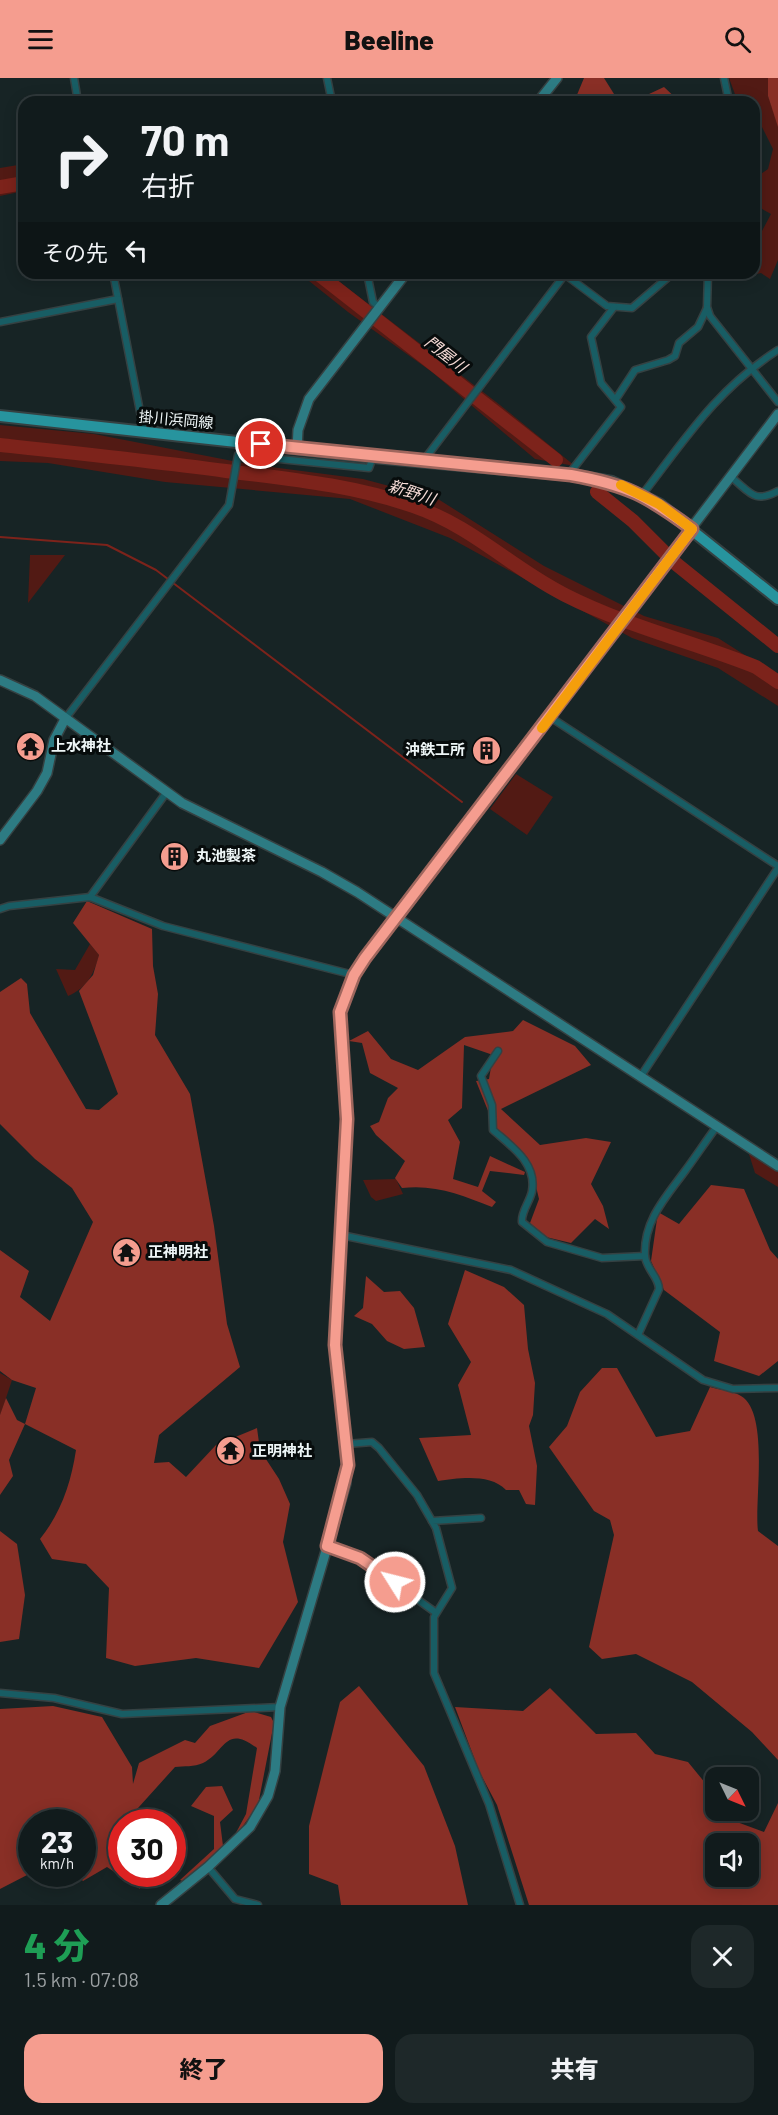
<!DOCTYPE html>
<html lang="ja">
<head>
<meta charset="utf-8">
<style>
  :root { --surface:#111b1c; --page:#1e2829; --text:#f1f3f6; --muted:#9ca1a3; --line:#30393b; --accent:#f59d8f }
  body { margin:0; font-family:Barlow,"Noto Sans JP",sans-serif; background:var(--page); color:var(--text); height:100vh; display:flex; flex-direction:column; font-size:22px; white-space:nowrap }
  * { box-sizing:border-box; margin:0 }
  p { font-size:20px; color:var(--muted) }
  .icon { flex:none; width:33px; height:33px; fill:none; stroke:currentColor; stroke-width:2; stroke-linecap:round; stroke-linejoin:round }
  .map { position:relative; height:1827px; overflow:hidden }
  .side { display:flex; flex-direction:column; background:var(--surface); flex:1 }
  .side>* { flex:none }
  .guide { position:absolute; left:18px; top:18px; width:742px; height:183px; border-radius:18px; box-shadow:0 3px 15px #0003,0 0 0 2px var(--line); background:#111b1c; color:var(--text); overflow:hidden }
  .needle { width:39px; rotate:133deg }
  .controls { position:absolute; left:705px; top:1689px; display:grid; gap:12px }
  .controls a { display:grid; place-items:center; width:54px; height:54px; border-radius:12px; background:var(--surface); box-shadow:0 3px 15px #0003,0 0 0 2px var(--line); font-size:30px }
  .speed { position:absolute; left:18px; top:1731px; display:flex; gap:12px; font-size:30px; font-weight:700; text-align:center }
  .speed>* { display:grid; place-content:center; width:78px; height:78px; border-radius:50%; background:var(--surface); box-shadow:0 3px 15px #0003,0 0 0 2px var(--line); line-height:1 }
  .speed small { font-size:15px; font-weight:400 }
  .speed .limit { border:9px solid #d22; background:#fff; color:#111 }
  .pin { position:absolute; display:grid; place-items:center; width:51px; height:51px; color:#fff; margin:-26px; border:3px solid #fff; border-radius:50%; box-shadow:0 2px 6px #0007 }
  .me { position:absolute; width:66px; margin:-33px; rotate:306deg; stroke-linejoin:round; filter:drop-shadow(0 0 4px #0008) }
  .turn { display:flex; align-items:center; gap:21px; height:126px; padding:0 24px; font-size:27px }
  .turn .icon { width:78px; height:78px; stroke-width:2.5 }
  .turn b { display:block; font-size:42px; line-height:51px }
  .then { display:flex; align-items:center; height:57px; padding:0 24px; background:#0003; gap:12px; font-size:22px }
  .round { display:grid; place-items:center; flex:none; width:63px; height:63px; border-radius:18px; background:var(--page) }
  .head { display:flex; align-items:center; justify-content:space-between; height:102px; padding:0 24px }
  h1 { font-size:36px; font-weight:800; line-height:45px; color:#1e9e55 }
  .button { display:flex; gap:12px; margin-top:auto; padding:12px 24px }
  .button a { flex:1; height:69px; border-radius:18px; background:var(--accent); color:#111; font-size:24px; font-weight:800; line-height:69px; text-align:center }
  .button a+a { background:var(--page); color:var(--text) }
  header { display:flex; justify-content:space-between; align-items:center; height:78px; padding:0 24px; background:var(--accent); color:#111; font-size:27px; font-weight:800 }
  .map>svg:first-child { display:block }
  .green { fill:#521a14 }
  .forest { fill:#892f26; fill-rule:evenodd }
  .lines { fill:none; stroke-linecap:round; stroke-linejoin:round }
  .stream { stroke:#7d231b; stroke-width:2 }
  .river { stroke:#7d231b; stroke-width:14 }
  .street-casing { stroke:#354142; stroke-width:9 }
  .secondary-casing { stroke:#354142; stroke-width:12 }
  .primary-casing { stroke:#354142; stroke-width:14 }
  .street { stroke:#185d64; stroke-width:6 }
  .secondary { stroke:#2d7b83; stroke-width:9 }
  .primary { stroke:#27949e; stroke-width:10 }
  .route-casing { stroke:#9f665d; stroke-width:15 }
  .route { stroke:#f59d8f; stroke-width:10 }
  .slow { stroke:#f59e0b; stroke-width:10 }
  .labels { text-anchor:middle; stroke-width:6; stroke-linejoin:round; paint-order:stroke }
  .street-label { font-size:15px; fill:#eef6f7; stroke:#070c0c }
  .poi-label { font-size:15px; font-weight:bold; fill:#eef6f7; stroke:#070c0c; text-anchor:start }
  .water-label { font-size:16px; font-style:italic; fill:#f6dbd6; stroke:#070c0c }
</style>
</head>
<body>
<header><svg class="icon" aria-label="menu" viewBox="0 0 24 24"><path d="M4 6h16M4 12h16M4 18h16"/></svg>Beeline<svg class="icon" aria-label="search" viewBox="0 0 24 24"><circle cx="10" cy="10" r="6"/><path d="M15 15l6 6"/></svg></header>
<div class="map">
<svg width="778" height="1827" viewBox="0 0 778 1827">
  <rect width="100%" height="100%" fill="#172425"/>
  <!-- green -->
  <g class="green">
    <polygon points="729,0 768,0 768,18 778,46 778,182 770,201 761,195 748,198 743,195 754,195 755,166 771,136 755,127 754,101 768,91 773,71 755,35 754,24 736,19"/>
    <polygon points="24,86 24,113 0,118 0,90"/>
    <polygon points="299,195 328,195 500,327 575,388 535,381 432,294 348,234"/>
    <polygon points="0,347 94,356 248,386 363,401 438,421 544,488 644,538 718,560 778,598 778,628 718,590 632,560 450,460 350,421 165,404 48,385 0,383"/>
    <polygon points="30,477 65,477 28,525"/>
    <polygon points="516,696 553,719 527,757 490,731"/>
    <path d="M90,866L99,877C94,896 87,910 68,918L56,891L75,892Z"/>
    <polygon points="748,1073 778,1094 778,1109 755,1095"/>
    <polygon points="396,1101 403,1116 376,1123 371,1119 363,1102"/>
    <polygon points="0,1295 12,1302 0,1338"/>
  </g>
  <!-- forest -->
  <g class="forest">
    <polygon points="584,0 604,0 614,16 634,23 664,9 680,24 574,24"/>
    <polygon points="768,0 778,0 778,49 768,18"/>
    <path d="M87,823L152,851L153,888L158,916L155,957L190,1016L214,1148L227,1246L240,1289L159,1357L154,1385L169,1384L186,1399L216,1367L257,1350L260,1372L279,1401L290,1426L283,1464L298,1524L259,1590L196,1580L135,1588L106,1580L109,1510L86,1486L52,1481L40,1461C61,1435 71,1405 76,1372L25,1346L9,1382L13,1398L0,1417V1337L6,1320L17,1342L25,1346L36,1310L12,1302L0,1293V1172L29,1193L20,1219L50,1243L93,1144L72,1110L35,1081L0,1046V914L21,900L27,906L30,935L86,1031L99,1032L118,1016L79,913L93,897L99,877L73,845Z"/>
    <path d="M523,942L575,968L591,987L501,1031L540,1067L586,1060L611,1064L591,1106L603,1128L609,1151L595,1141L571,1165L546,1159L530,1145L539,1121L533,1096L526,1083L499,1060L476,1003L489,1001L493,977L464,967L462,1030L448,1042L460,1064L453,1101L478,1109L490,1078L525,1094L524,1097L490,1093L482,1113L496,1124L492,1129C462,1117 435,1106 402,1110L395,1100L405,1083L376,1057L370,1048L379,1044L388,1020L398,1010L370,995L362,965L349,963L368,953L391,981L418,992L465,959L513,953Z"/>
    <polygon points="711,1107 744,1111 770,1172 778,1181 778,1283 759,1298 714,1283 720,1254 664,1212 651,1183 658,1134 679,1146"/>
    <path d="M465,1192L504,1209L524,1227L528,1271L535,1305L533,1337L529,1348L537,1388L535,1427L526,1426L519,1412H506C490,1395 458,1400 438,1403L419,1360L471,1357L458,1307L471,1284L448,1246Z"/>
    <polygon points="366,1198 384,1214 400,1213 414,1230 425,1269 404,1271 387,1263 372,1246 354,1238 363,1230"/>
    <path d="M602,1290H617L656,1359L690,1353L710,1309C720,1312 733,1313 741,1318C770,1335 754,1425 758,1453L778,1468V1682L752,1654L692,1604L636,1576L602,1581L589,1569L614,1457L610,1442L594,1433L549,1369L567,1348L580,1314Z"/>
    <polygon points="0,1453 17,1466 25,1517 19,1561 0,1564"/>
    <polygon points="359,1608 424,1688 455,1768 468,1827 341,1827 338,1807 309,1796 309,1748 340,1624"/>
    <path d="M550,1610L596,1656L636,1655L655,1676L688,1684L715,1717L716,1732L728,1733L737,1744L764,1754L778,1725V1827H529L497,1727L479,1693L455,1629L523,1633ZM716,1766H748V1798H716Z"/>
    <path d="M53,1628L102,1639L132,1689L133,1706L139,1685L185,1662L195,1665L210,1648L251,1633L271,1639L274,1645L258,1727L230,1766L246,1736L257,1670C225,1646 226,1673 203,1685C194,1689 184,1688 175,1689L129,1740L133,1744H122V1796H136L140,1811L107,1789L83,1803L76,1796H82V1744H32L31,1795L0,1811V1631Z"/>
    <polygon points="222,1708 233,1732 220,1744 223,1768 207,1787 185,1804 180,1802 214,1771 214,1738 191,1728 206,1709"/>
  </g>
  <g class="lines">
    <!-- stream -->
    <polyline class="stream" points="0,459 107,467 156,492 462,724"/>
    <!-- river -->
    <g class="river">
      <polyline points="0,109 24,105"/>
      <polyline points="317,195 556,382"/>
      <path d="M0,367C75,375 151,383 226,393C289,401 352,407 413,428C474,449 511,490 565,517C626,548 693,564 756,589L778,604"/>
      <polyline points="597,414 633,443 675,485 778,568"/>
    </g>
    <defs>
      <g id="street">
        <polyline points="74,0 78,24"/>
        <polyline points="327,0 332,24"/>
        <polyline points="724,0 729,24"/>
        <polyline points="113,195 144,354"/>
        <polyline points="367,195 373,224 379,229"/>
        <polyline points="563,195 607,228 632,230 673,195"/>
        <polyline points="708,195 707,229 710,238 778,324"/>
        <polyline points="0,244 118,221"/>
        <polyline points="616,321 635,292 668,282 675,278 679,265 698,249 707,230"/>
        <polyline points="424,382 566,195"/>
        <polyline points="569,396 621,329 601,305 591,259 614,229"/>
        <path d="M731,399C750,414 754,426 778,413"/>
        <path d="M642,417C686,360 716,312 778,272"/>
        <polyline points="550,639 778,788"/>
        <polyline points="65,641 229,427 238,377 369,390 373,379"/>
        <polyline points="90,819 166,715"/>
        <polyline points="0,831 9,828 90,819 163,848 354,897"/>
        <path d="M498,973L481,998L492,1027L493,1052C511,1068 537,1085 532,1113C530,1124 521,1133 522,1144L547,1164L602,1180L645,1178"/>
        <polyline points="641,998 778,790"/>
        <polyline points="341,1157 511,1192 607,1236 703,1302 733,1311 778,1310"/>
        <path d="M638,1257L659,1211C659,1199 646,1191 645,1178C643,1143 666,1119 685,1093C696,1078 706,1063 717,1048"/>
        <polyline points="347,1366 372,1364 379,1370 417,1417 432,1443"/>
        <polyline points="481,1440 432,1443 436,1450 452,1510 434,1539 434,1595 489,1726 520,1827"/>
        <polyline points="328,1468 360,1480 435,1534"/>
        <polyline points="0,1615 54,1620 122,1636 280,1629"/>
        <polyline points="208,1789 235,1821 258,1827"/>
      </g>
      <g id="secondary">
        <polyline points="538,24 557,0"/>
        <polyline points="297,371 298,352 309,321 406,195"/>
        <polyline points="0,602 35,618 182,725 322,794 357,814 778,1088"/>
        <polyline points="0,762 37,713 47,695 54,662 65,641"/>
        <polyline points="161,1827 208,1789 250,1749 268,1718 275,1693 280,1629 346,1405 347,1366 335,1267 347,1041 340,934 354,897 365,880 778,336"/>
      </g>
      <polyline id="primary" points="0,338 373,379 571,397 612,404 659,426 778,521"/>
    </defs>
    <!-- street casing -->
    <use href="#street" class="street-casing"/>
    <!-- secondary casing -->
    <use href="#secondary" class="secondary-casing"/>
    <!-- primary casing -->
    <use href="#primary" class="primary-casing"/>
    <!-- street -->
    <use href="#street" class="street"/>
    <!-- secondary -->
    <use href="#secondary" class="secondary"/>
    <!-- primary -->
    <use href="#primary" class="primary"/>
  </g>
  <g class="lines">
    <defs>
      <path id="route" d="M261,366L571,397C627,407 646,417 692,451L365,880L354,897L340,934L347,1041L335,1267L348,1387L327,1468L360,1480L395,1504"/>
    </defs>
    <!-- route casing -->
    <use href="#route" class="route-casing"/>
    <!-- route -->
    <use href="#route" class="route"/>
    <!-- slow -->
    <polyline class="slow" points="542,650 692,451 659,426 621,407"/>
  </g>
  <!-- icons -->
  <defs>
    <symbol id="temple-disc" viewBox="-11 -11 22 22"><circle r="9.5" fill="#f59d8f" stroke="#070c0c"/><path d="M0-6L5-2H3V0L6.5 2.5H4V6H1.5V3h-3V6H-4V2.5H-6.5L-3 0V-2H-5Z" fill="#111"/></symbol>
    <symbol id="building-disc" viewBox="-11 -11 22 22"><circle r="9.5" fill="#f59d8f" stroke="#070c0c"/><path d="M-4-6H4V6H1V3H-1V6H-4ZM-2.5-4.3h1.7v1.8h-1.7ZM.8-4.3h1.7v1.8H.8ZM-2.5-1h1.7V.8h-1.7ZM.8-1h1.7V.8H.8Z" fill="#111"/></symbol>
  </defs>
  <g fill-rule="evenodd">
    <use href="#temple-disc" x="14" y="652" width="33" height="33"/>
    <use href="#building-disc" x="470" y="656" width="33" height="33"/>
    <use href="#building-disc" x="158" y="762" width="33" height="33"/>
    <use href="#temple-disc" x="110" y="1158" width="33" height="33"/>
    <use href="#temple-disc" x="214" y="1356" width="33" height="33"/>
  </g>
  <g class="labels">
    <!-- street labels -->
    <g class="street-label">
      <text transform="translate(176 342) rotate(5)" y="5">掛川浜岡線</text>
    </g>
    <!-- poi labels -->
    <g class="poi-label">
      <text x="51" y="673">上水神社</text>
      <text x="465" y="677" text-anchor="end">沖鉄工所</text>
      <text x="196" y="783">丸池製茶</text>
      <text x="148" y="1179">正神明社</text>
      <text x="252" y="1378">正明神社</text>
    </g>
    <!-- water labels -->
    <g class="water-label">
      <text transform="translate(446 276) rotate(38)" y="6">門屋川</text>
      <text transform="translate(412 414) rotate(18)" y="6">新野川</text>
    </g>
  </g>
</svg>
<div class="controls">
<a><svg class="needle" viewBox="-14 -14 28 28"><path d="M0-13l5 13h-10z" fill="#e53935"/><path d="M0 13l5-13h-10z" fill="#9ca1a3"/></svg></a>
<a><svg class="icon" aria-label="sound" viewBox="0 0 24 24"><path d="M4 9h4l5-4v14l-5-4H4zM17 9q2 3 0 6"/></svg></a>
</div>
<div class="speed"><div>23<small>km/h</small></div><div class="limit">30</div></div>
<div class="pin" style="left:261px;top:366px;background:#d93025"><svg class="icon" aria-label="arrive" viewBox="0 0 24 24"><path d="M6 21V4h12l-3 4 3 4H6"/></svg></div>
<svg class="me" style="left:395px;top:1504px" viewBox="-20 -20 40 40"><circle r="17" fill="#f59d8f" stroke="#fff" stroke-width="3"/><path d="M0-11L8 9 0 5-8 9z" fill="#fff"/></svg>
<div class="guide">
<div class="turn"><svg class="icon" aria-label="right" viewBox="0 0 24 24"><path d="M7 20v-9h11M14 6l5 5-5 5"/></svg><div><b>70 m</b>右折</div></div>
<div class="then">その先<svg class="icon" aria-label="left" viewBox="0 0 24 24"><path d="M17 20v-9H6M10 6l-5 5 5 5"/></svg></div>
</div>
</div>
<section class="side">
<div class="head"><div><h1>4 分</h1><p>1.5 km · 07:08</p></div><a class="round"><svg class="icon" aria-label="close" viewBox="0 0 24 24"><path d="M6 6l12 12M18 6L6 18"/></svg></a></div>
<div class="button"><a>終了</a><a>共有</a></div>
</section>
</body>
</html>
